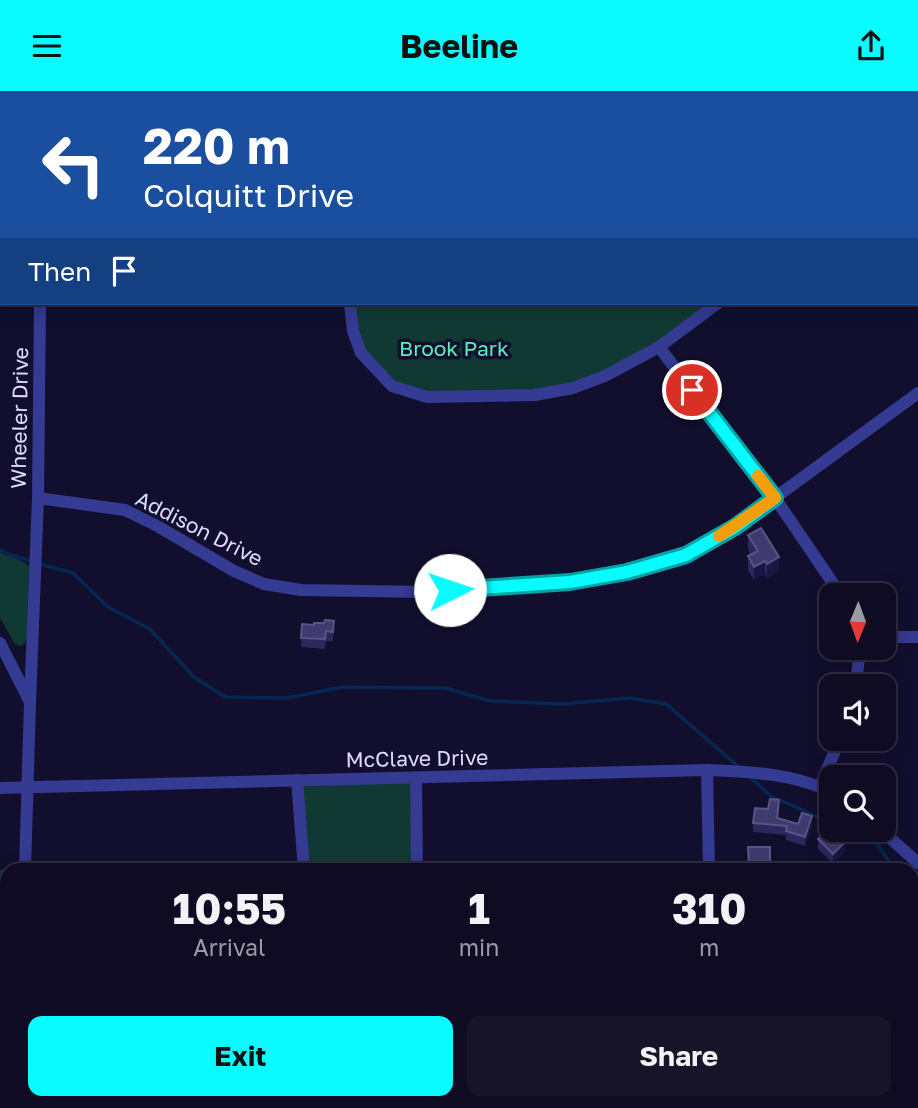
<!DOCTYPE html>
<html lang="en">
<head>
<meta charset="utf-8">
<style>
  :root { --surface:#0e0b22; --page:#17142a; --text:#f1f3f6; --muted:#9b9ba5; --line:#2e2b40; --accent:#08fbff }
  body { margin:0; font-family:"Golos Text",sans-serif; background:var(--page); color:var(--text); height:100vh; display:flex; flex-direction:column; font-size:26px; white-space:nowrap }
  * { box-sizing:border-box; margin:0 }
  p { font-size:23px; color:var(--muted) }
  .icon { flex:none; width:38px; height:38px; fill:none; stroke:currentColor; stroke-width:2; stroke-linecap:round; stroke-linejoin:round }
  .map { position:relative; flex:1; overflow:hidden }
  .side { position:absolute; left:0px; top:772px; width:919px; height:247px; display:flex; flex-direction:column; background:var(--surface); border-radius:21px 21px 0 0; box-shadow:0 4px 18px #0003,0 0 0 2px var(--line) }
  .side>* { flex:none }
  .banner { position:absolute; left:0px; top:0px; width:919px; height:214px; box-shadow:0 4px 18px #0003,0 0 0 2px var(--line); background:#1a4fa0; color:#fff; overflow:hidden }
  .needle { width:46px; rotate:181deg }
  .controls { position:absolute; left:819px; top:492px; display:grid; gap:14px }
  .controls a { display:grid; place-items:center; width:77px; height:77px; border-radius:14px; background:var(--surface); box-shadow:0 4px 18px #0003,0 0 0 2px var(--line); font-size:35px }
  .pin { position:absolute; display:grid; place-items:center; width:60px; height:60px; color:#fff; margin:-30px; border:4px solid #fff; border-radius:50%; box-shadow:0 2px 7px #0007 }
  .me { position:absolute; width:77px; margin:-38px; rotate:86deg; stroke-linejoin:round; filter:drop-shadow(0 0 5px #0008) }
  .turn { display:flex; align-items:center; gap:24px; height:147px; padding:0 28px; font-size:32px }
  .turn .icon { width:91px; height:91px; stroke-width:2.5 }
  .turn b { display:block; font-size:49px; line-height:60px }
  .then { display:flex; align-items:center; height:66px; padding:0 28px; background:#0003; gap:14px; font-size:26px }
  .eta { display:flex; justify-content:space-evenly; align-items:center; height:119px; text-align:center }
  .eta b { font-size:42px; font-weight:700; line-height:49px }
  .action { display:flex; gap:14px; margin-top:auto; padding:14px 28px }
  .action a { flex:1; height:80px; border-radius:14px; background:var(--accent); color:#111; font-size:28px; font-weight:700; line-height:80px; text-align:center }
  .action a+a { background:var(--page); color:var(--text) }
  header { display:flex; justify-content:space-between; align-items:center; height:91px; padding:0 28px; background:var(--accent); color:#111; font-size:32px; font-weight:700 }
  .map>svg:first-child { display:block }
  .green { fill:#113934 }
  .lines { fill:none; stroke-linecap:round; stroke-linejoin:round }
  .stream { stroke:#052751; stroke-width:3.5 }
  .minor { stroke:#353a92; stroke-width:12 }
  .wall { fill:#2d275d }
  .shaded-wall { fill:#1a1543 }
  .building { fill:#403a6f; stroke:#595485; stroke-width:2 }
  .route-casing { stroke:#05a3a6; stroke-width:18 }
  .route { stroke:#08fbff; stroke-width:12 }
  .slow { stroke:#f59e0b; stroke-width:12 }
  .labels { text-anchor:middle; stroke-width:7; stroke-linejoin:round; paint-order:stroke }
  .park-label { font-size:21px; fill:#5aedbc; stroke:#120f2e }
  .street-label { font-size:21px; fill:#dddcff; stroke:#120f2e }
</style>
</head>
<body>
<header><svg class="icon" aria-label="menu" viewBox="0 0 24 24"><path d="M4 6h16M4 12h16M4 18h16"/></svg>Beeline<svg class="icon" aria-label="share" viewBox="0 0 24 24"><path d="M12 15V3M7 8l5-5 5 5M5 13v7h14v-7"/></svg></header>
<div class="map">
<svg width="918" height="1017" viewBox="0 0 918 1017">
  <rect width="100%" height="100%" fill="#120f2e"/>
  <!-- green -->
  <g class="green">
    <polygon points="120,0 230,0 228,2"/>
    <polygon points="352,212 716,212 600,288 535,305 413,304 371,274 352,222"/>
    <path d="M0,461C9,467 22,467 29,475L27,546L25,552L20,555L15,553L0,527Z"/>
    <polygon points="413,687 416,779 304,779 294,688"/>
    <polygon points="0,779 18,779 7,779 7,1012 27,1012 28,1017 0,1017"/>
    <polygon points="462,1012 607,1012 612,1017 468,1017"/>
  </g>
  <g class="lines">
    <!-- stream -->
    <g class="stream">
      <polyline points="0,459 10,464 32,470"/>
      <polyline points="40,473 73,482 108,516 150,538 194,586 225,606 287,607 342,596 445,597 490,610 561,613 630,607 666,613 740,677"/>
      <polyline points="749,685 771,705 831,732"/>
      <polyline points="845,738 878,754 894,779"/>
      <polyline points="912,854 918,859"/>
    </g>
    <!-- minor -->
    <g class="minor">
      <polyline points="477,2 477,0"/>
      <polyline points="915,2 915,0"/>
      <polyline points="917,47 918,47"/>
      <polyline points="917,70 918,70"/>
      <polyline points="0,113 2,113"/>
      <polyline points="350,212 353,240 361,262 392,295 427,306 535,304 573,297 605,285 659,256 718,212"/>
      <polyline points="659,256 775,407 841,504"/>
      <polyline points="38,407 125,419 154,433 234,480 264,493 301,499 426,501 570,491 627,480 686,464 735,436 918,302"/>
      <polyline points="884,546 918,546"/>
      <polyline points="0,552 30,611 25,779"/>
      <polyline points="856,595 860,556"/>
      <polyline points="30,611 38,407 40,212"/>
      <polyline points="707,679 709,779"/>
      <polyline points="416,687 417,779"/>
      <polyline points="297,689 304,779"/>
      <polyline points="820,695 840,648"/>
      <path d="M0,697L707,679C749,681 793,682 831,701"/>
      <polyline points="880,738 918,772"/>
      <polyline points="27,1012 28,1017"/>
      <polyline points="238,1012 241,1017"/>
      <polyline points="459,1012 465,1017"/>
      <polyline points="610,1012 614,1017"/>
      <polyline points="887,1012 892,1017"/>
    </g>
  </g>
  <!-- wall -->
  <g class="wall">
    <rect x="29" y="0" width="91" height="2"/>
    <polygon points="748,444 779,480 767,487 765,483 754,489 748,479 748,465 751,464 748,458"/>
    <polygon points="334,530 333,550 326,550 325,558 301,556 302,533 314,534"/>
    <polygon points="768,718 779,718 778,727 798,733 812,734 805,755 786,749 786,744 753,741 753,732"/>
    <polygon points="818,748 845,760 833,772 818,758"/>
    <polygon points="918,820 918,840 914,837 914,825"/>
    <polygon points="912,931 918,936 918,977 912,971"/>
  </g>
  <!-- shaded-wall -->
  <g class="shaded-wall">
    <polygon points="779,466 779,480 767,487 767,473"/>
    <polygon points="765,470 765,483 754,489 754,476"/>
    <polygon points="812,725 812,734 805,755 805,746"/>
    <polygon points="845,751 845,760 833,772 833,763"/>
  </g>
  <!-- building -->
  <g class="building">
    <polygon points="0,0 12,0 12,2 2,2 2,54 0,54"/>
    <rect x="29" y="0" width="40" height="2"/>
    <rect x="89" y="0" width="31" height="2"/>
    <polygon points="761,437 779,466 767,473 765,470 754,476 748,465 758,460 748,444"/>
    <polygon points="325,529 334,530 333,541 326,540 325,548 301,547 302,533 314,534 314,532 324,532"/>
    <polygon points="770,708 779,709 777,727 798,733 802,722 812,725 805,746 786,740 787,735 753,732 755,717 768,718"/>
    <polygon points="830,736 845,751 833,763 818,748"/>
    <polygon points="748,756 770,756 770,779 749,779"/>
    <polygon points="912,931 918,936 918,966 912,960"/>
  </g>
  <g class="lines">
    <defs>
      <polyline id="route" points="450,499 570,491 627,481 686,464 735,436 775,407 692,299"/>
    </defs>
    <!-- route casing -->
    <use href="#route" class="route-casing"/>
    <!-- route -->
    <use href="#route" class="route"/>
    <!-- slow -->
    <polyline class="slow" points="719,445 775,407 758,385"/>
  </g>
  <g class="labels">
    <!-- park labels -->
    <g class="park-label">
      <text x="454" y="265">Brook Park</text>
    </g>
    <!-- street labels -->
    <g class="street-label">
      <text transform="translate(20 327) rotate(-89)" y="7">Wheeler Drive</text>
      <text transform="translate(199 438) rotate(27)" y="7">Addison Drive</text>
      <text transform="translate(417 668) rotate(-1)" y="7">McClave Drive</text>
    </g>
  </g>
</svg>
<div class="controls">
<a><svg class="needle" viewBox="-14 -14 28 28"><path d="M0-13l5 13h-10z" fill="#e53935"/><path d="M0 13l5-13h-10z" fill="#9b9ba5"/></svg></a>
<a><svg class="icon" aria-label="sound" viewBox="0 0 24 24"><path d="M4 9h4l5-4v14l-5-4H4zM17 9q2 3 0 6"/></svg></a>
<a><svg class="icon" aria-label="search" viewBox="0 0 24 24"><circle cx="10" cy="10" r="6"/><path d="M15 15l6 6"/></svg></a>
</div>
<div class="pin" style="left:692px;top:299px;background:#d93025"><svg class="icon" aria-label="arrive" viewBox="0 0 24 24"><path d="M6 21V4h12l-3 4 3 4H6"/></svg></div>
<svg class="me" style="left:450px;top:499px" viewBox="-20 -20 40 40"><circle r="19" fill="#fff"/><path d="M0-13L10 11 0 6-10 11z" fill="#08fbff"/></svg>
<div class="banner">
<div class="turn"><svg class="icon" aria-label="left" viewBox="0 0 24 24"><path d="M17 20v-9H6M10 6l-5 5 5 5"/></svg><div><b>220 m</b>Colquitt Drive</div></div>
<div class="then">Then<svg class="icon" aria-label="arrive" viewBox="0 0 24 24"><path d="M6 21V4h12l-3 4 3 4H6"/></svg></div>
</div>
<section class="side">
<div class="eta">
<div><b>10:55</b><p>Arrival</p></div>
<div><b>1</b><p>min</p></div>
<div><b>310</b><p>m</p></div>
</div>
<div class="action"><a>Exit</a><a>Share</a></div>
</section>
</div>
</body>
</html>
